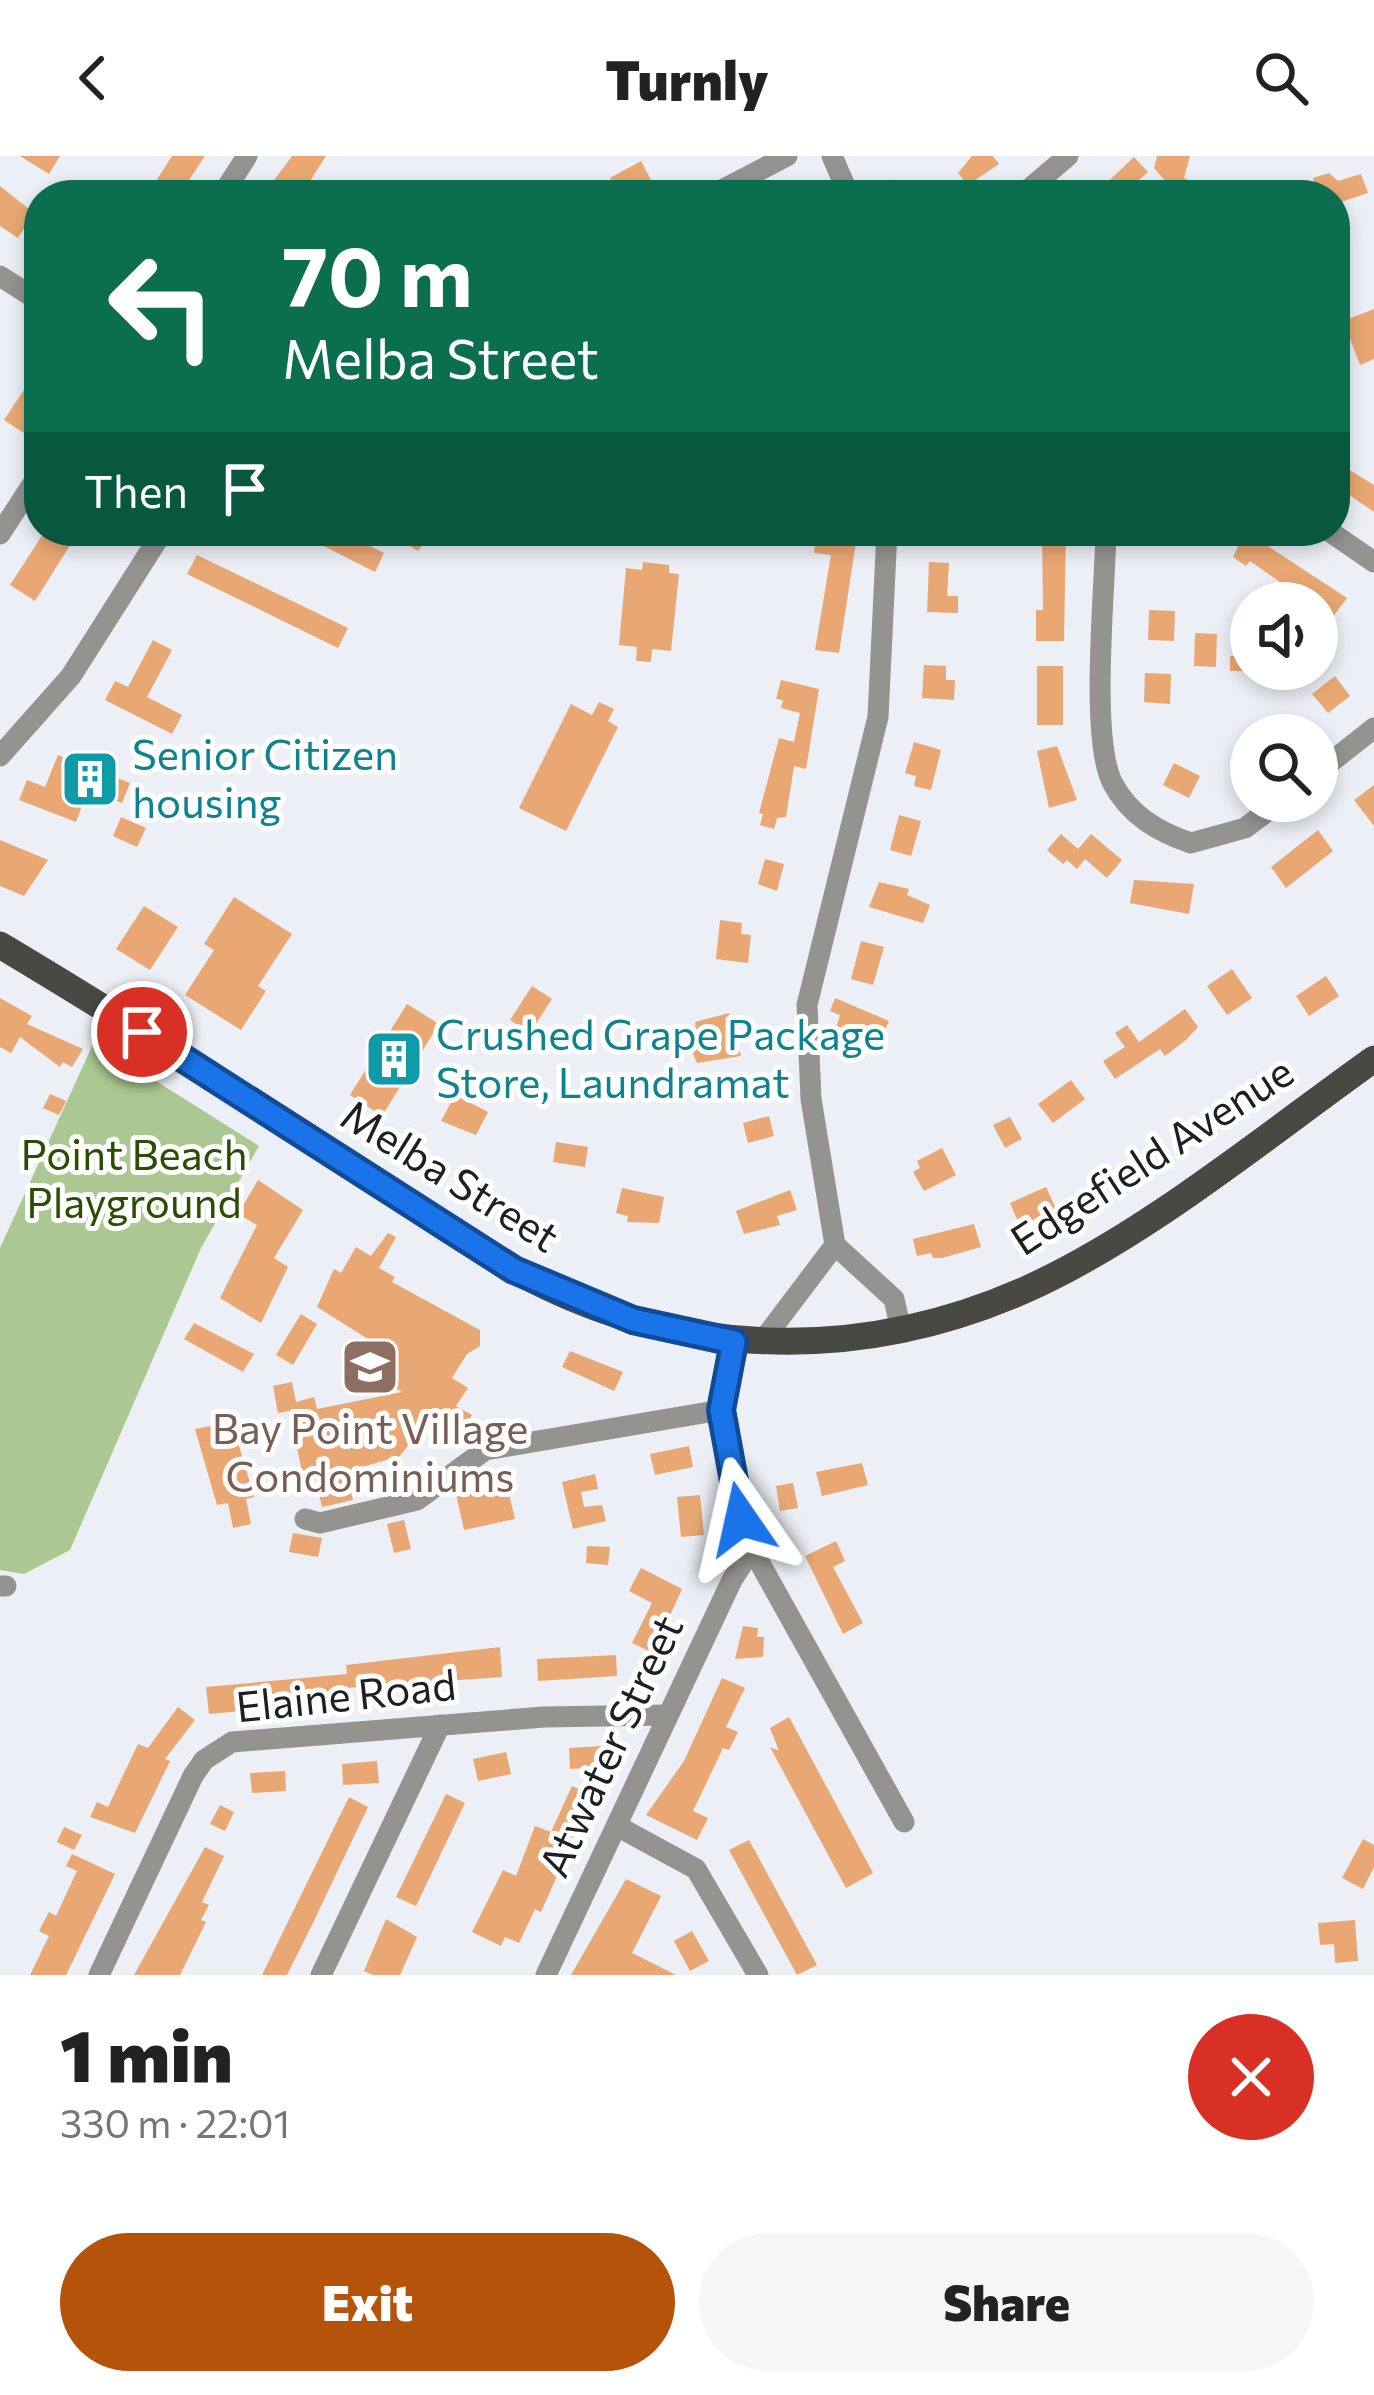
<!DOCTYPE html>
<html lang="en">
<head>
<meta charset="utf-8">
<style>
  :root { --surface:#fff; --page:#f6f6f6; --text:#222; --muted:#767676; --accent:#b45309 }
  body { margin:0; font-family:Commissioner,sans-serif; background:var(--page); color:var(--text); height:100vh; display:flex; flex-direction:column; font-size:45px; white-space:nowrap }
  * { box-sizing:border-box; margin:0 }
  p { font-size:39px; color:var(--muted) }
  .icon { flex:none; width:66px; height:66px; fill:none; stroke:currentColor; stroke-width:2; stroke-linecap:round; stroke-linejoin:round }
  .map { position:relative; height:1819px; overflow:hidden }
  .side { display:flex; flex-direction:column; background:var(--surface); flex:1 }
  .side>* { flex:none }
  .top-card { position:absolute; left:24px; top:24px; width:1326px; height:366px; border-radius:48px; box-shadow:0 6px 18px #0003; background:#0b6e4f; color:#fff; overflow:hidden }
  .tools { position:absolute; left:1230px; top:426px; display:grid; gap:24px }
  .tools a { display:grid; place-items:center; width:108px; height:108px; border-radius:50%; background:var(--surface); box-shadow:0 6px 18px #0003; font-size:60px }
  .pin { position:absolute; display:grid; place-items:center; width:102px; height:102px; color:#fff; margin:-51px; border:6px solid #fff; border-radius:50%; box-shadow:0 3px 12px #0007 }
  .me { position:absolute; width:132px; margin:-66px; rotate:349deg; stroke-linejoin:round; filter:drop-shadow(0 0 9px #0008) }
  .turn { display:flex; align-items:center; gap:42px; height:252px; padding:0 60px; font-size:54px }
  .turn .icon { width:156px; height:156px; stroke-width:2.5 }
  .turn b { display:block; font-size:84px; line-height:102px }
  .then { display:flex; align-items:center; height:114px; padding:0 60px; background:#0003; gap:24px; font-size:45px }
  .round { display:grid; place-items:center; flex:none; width:126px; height:126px; border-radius:63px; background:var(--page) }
  .summary { display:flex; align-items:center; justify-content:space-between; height:204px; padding:0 60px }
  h1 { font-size:72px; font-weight:800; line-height:90px }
  .primary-button { display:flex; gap:24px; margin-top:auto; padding:24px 60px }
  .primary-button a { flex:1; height:138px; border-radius:72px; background:var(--accent); color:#fff; font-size:48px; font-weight:800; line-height:138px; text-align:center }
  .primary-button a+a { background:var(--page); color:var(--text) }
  header { display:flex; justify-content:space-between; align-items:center; height:156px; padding:0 60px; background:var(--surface); font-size:54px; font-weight:800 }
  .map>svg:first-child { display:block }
  .green { fill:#abc893 }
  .building { fill:#e9a873 }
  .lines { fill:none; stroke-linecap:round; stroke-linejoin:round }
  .minor { stroke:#94938f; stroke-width:21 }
  .major { stroke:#4a4843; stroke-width:27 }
  .route-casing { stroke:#114b97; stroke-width:30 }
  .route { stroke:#1a73e8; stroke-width:21 }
  .labels { text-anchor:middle; stroke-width:10; stroke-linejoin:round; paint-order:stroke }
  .culture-label { font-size:42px; fill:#0d838f; stroke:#fff; text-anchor:start }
  .park-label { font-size:42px; fill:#2c4c00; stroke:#fff }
  .street-label { font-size:42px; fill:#1e1f22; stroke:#fff }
  .education-label { font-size:42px; fill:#785e54; stroke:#fff }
</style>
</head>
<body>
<header><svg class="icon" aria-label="back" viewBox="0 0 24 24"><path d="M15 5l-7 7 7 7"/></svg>Turnly<svg class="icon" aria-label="search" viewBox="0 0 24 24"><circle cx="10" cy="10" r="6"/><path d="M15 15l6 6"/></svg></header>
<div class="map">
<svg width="1374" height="1819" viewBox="0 0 1374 1819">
  <rect width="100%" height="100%" fill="#eceff6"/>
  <!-- green -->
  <polygon class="green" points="94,886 259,990 201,1092 70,1394 24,1418 0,1414 0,1092"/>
  <!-- building -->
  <g class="building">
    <polygon points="20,0 60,0 49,18"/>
    <polygon points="172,0 205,0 179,39 147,39"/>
    <polygon points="292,0 326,0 301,39 263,39"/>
    <polygon points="972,0 993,0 999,8 968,29 958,17"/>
    <polygon points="1157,0 1190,0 1184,22 1193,27 1188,39 1173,34 1154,12"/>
    <polygon points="1134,1 1148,16 1122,39 1094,39"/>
    <polygon points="641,5 651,24 620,39 610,22"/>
    <polygon points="1329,17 1338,25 1361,18 1368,37 1335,48 1335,39 1306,39 1316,33 1313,22"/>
    <polygon points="891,23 912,39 878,39"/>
    <polygon points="0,30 34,57 18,82 0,70"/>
    <polygon points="1374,153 1374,203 1360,209 1343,165"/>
    <polygon points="39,211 39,260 27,279 4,264"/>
    <polygon points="1335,305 1374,329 1374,356 1335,329"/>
    <polygon points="45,375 79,375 35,445 10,429"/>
    <polygon points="294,375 340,375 384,397 375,416"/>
    <polygon points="386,375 433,375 418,395"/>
    <polygon points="1042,375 1066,375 1064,485 1036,485 1036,454 1043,454"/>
    <polygon points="1245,375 1347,442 1332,462 1317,447 1300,447 1287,438 1290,433 1250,405 1246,410 1233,401"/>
    <polygon points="816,376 856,386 839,497 815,494 831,399 814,397"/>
    <polygon points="197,399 348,472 338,492 187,418"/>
    <polygon points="643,406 669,409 669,417 679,418 671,495 652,493 651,506 636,505 637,491 619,489 626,412 642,414"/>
    <polygon points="929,406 949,407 947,440 958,440 958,457 927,456"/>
    <polygon points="1149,454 1175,455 1174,485 1148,484"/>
    <polygon points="1195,477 1217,478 1216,511 1194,510"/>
    <polygon points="153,484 172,494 147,541 182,559 172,578 105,544 115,525 128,531"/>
    <rect x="1230" y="500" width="21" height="15"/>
    <polygon points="924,509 946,510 946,524 955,524 954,544 922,542"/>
    <rect x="1037" y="510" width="26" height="59"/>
    <polygon points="1145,517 1171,518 1170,548 1144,546"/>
    <polygon points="1335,520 1350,540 1328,557 1312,538"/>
    <polygon points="781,524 819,533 806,613 794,610 786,661 777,662 774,673 760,669 763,658 759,657 779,582 794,586 800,557 781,552 783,544 776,543"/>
    <polygon points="599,546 614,553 608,565 618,571 566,675 519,652 571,548 592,559"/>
    <polygon points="914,586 941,594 931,634 914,630 916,620 905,617"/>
    <polygon points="1057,590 1077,644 1049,652 1037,595"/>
    <polygon points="58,599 130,627 122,647 88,634 76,666 19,644 27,624 45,631"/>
    <polygon points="1174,607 1200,620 1189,642 1163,629"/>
    <polygon points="1374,629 1374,670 1354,644"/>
    <polygon points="899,659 921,665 911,700 890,694"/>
    <polygon points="121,661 146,672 137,691 113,680"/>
    <polygon points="1318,674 1333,695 1286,732 1271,711"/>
    <polygon points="1061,678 1078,693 1091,678 1122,704 1107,722 1085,703 1077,713 1067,704 1063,708 1047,694"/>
    <polygon points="0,684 48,704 24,740 0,730"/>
    <polygon points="765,703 784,708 777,735 758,728"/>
    <polygon points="1134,724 1194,728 1189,758 1130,747"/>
    <polygon points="879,726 909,733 907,739 930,749 923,767 869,751"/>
    <polygon points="234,741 292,778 258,830 266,835 241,874 185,839 214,794 204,788"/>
    <polygon points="144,750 178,771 150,814 116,793"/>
    <polygon points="720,764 742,767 741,778 751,779 748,807 716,803"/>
    <polygon points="861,785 884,791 873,829 851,823"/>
    <polygon points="1232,813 1252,842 1227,859 1207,830"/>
    <polygon points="1326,820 1339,840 1309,860 1296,840"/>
    <polygon points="532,830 552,843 530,877 510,864"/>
    <polygon points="0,842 32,860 27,868 83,893 72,911 63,906 60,911 20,881 11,897 0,891"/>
    <polygon points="835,842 889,865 879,888 835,876 840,859 830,855"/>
    <polygon points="407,848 439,868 382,960 350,939"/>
    <polygon points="1185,853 1198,871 1186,884 1165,900 1160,893 1115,923 1103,905 1125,891 1115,877 1127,869 1139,886"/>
    <polygon points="729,857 741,900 697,907 686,882 697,881 695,866"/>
    <polygon points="1071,924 1085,943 1053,967 1038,948"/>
    <polygon points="50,938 66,945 59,959 43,952"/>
    <polygon points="455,939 488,956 476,979 441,965"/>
    <polygon points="769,960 774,980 748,987 743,967"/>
    <polygon points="1010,961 1022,983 1005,992 993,969"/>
    <polygon points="556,986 588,991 585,1011 553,1006"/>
    <polygon points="942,992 956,1019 924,1035 913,1016 920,1012 917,1005"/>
    <polygon points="258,1024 303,1054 274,1102 288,1111 261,1167 220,1142 257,1069 238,1058"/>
    <polygon points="1046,1031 1056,1053 1020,1070 1010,1047"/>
    <polygon points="622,1032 664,1041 659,1067 627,1066 628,1060 616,1057"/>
    <polygon points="790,1034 797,1054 777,1060 780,1069 744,1078 736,1055"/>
    <polygon points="974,1068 981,1091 942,1102 933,1102 931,1097 917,1100 913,1083"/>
    <polygon points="388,1077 396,1081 379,1112 395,1121 392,1126 480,1174 480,1190 467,1198 452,1222 468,1232 456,1250 472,1259 457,1284 426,1266 400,1300 362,1311 367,1329 350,1332 353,1344 322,1351 314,1318 303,1320 289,1255 278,1257 273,1230 292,1226 296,1246 314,1241 317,1253 402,1236 372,1218 384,1198 376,1195 379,1190 317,1151 334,1113 341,1117 356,1091 371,1100"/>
    <polygon points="301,1158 317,1168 293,1209 276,1199"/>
    <polygon points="194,1167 254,1198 243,1216 184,1183"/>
    <polygon points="570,1195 623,1216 614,1235 562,1211"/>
    <polygon points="232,1266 254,1341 246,1343 251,1368 233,1372 228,1347 217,1349 195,1273"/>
    <polygon points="689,1290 693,1311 655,1319 650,1298"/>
    <polygon points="862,1307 868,1329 822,1340 816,1316"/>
    <polygon points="595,1318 598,1333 581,1336 584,1351 602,1349 606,1365 573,1373 562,1326"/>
    <polygon points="506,1326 515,1363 464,1374 456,1338"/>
    <polygon points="793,1327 798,1352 780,1355 776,1330"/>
    <polygon points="700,1339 704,1379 681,1381 677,1341"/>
    <polygon points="404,1364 411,1393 394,1397 387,1368"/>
    <polygon points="293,1377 322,1382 318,1401 289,1396"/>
    <polygon points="836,1385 845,1405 833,1411 863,1467 843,1478 805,1400"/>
    <polygon points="587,1390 610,1391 608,1409 586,1407"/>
    <polygon points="641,1412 682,1433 653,1497 632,1487 652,1447 629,1435"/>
    <polygon points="743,1470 758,1472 757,1481 764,1481 763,1501 735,1503"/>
    <polygon points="500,1491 502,1521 332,1533 332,1543 241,1549 242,1555 209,1558 206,1531 347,1518 346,1509"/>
    <polygon points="616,1499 617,1520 538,1525 537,1503"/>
    <polygon points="722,1522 745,1532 726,1571 738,1576 729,1594 723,1592 693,1655 708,1662 697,1684 646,1659 684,1605"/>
    <polygon points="178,1551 195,1564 165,1603 170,1605 135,1677 90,1661 97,1646 108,1651 138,1588 148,1592"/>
    <polygon points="789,1561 873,1717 846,1732 770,1591 779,1595 770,1572"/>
    <polygon points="602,1590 603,1611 570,1613 569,1592"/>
    <polygon points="506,1596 511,1618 478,1625 473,1603"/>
    <polygon points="377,1605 379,1627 343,1629 342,1608"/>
    <polygon points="285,1615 286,1635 252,1637 250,1617"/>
    <polygon points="572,1630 594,1640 557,1709 561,1711 541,1756 535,1753 519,1787 505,1781 501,1790 472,1776 503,1714 516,1720 535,1670 551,1676"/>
    <polygon points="446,1638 465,1647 416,1750 396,1741"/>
    <polygon points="349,1641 368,1651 311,1771 287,1819 262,1819"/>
    <polygon points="220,1649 234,1656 225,1675 210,1668"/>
    <polygon points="64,1671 82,1679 74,1694 57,1686"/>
    <polygon points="1363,1683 1374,1689 1374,1711 1363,1733 1342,1722"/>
    <polygon points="749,1684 817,1809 797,1819 729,1694"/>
    <polygon points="205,1691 224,1700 202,1746 209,1749 201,1764 206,1766 180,1819 134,1819"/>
    <polygon points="72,1698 115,1718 66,1819 30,1819 49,1780 39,1775 49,1756 56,1760 77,1715 66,1710"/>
    <polygon points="626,1723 661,1740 632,1797 676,1819 571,1819"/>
    <polygon points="386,1763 417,1781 400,1819 373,1819 364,1815"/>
    <polygon points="1355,1764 1358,1805 1335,1807 1334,1788 1320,1789 1318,1767"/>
    <polygon points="692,1775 709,1805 690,1815 674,1785"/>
  </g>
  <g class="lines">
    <!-- minor -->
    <g class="minor">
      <polyline points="832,0 849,39"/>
      <polyline points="222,39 247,0"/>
      <polyline points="712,39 787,0"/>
      <polyline points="1022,39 1068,0"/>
      <polyline points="0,120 39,145"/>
      <polyline points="887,375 878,561 807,849 811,943 835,1089 894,1143 901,1174"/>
      <path d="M1106,375C1105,433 1090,580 1112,626C1129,659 1158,676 1191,687L1245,672L1281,645"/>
      <polyline points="1329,375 1374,406"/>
      <polyline points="0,378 39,318"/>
      <polyline points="0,600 71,520 163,375"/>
      <polyline points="1317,617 1374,572"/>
      <polyline points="761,1187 835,1089"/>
      <polyline points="305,1363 320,1367 417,1344 485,1294 721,1254"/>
      <polyline points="752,1393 904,1666"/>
      <polyline points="0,1430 6,1430"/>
      <polyline points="617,1670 696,1713 758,1819"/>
      <polyline points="99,1819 193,1620 204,1604 232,1586 544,1561 667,1559"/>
      <polyline points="321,1819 440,1569"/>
      <polyline points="546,1819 732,1424 752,1393 721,1254 734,1186"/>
    </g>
    <!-- major -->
    <path class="major" d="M0,789C114,857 226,929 338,1001C396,1038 453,1080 513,1113C674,1203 859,1208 1027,1133C1145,1080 1267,979 1374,903"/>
  </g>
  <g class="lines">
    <defs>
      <polyline id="route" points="142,876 514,1114 633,1164 734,1186 721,1254 741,1363"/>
    </defs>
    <!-- route casing -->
    <use href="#route" class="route-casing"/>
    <!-- route -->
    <use href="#route" class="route"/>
  </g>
  <!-- icons -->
  <defs>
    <symbol id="building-square" viewBox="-11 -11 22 22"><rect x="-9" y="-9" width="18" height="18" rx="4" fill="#0f9aa8" stroke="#fff"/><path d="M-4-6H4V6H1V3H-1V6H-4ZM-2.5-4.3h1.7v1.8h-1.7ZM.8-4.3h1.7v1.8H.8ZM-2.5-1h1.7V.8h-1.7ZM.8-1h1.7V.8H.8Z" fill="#fff"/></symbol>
    <symbol id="school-square" viewBox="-11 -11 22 22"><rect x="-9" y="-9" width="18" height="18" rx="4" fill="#8d6e63" stroke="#fff"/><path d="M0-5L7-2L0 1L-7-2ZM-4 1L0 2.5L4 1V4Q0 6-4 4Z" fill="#fff"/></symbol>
  </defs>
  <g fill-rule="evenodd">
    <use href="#building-square" x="57" y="590" width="66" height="66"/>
    <use href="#building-square" x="361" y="870" width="66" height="66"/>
    <use href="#school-square" x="337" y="1178" width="66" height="66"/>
  </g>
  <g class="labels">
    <!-- culture labels -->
    <g class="culture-label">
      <text x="132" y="614">Senior Citizen<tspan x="132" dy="48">housing</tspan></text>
      <text x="436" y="894">Crushed Grape Package<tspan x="436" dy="48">Store, Laundramat</tspan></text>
    </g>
    <!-- park labels -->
    <g class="park-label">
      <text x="134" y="1014">Point Beach<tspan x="134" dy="48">Playground</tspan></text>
    </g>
    <!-- street labels -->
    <g class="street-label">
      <text transform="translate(1152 1000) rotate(-33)" y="15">Edgefield Avenue</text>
      <text transform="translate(450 1020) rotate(32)" y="15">Melba Street</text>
      <text transform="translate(346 1540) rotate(-6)" y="15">Elaine Road</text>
      <text transform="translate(611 1590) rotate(-65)" y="15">Atwater Street</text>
    </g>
    <!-- education labels -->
    <g class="education-label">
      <text x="370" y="1288">Bay Point Village<tspan x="370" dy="48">Condominiums</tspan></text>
    </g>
  </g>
</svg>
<div class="tools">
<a><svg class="icon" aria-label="sound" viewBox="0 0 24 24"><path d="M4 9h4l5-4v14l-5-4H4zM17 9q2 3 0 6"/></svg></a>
<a><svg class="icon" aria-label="search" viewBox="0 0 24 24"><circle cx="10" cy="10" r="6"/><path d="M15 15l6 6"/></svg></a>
</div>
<div class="pin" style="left:142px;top:876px;background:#d93025"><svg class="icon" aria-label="arrive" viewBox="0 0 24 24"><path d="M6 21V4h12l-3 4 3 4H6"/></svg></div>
<svg class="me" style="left:741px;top:1363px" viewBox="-20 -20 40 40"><path d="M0-17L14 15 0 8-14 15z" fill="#1a73e8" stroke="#fff" stroke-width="4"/></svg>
<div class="top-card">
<div class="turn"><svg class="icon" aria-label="left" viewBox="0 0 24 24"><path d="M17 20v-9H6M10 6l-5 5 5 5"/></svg><div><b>70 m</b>Melba Street</div></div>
<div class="then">Then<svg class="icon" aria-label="arrive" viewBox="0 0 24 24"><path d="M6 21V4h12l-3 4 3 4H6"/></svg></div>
</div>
</div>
<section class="side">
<div class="summary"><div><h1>1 min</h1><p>330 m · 22:01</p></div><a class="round" style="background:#d93025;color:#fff"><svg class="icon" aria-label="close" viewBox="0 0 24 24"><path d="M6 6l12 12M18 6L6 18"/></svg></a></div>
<div class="primary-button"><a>Exit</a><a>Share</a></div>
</section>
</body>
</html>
